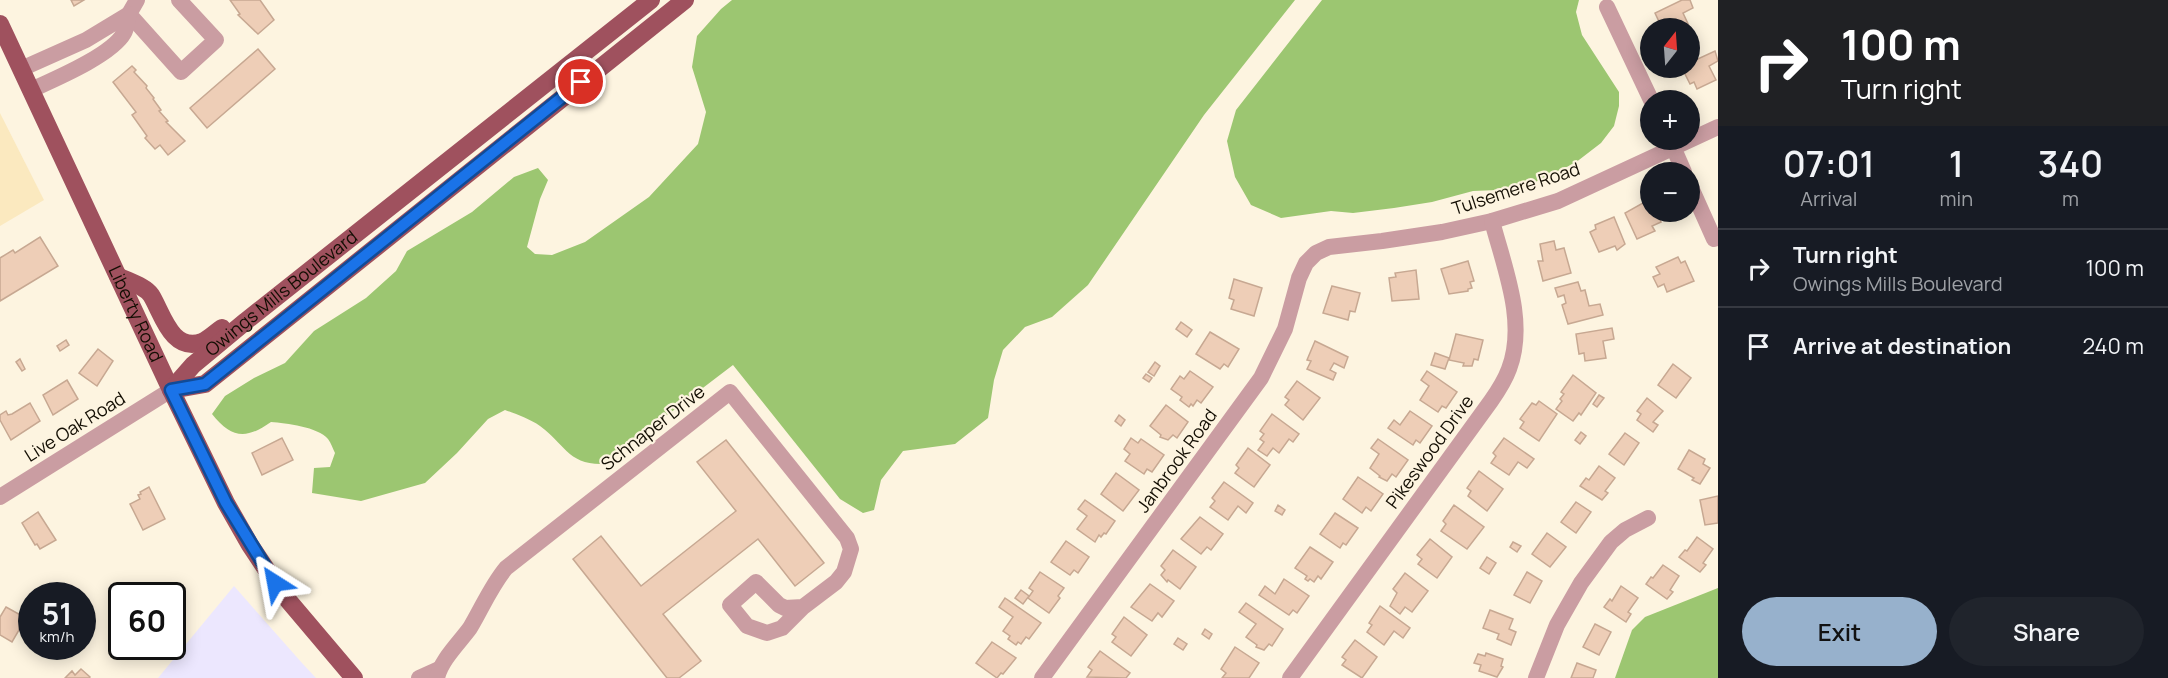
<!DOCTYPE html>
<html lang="en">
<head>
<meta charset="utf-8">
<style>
  :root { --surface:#171b24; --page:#20242c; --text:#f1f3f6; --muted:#9ea1a6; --line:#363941; --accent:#97b1cc }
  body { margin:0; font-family:Manrope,sans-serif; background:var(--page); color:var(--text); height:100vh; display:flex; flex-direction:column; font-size:22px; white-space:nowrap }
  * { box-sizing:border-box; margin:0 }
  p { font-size:20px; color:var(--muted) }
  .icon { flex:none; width:33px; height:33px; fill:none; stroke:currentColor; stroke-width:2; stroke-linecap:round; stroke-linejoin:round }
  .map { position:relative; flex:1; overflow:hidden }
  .sheet { display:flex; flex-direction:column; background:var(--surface); width:450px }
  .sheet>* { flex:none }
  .top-card { background:#202124; color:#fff; overflow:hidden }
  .needle { width:39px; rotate:17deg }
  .controls { position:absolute; left:1640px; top:18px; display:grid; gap:12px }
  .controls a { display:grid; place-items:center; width:60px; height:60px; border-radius:50%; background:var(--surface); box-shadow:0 3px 15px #0003; font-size:30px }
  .speed { position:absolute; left:18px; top:582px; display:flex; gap:12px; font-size:30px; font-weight:700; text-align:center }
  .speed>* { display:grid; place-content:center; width:78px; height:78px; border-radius:50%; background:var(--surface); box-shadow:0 3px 15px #0003; line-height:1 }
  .speed small { font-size:15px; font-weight:400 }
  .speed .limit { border:3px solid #111; border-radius:9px; background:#fff; color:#111 }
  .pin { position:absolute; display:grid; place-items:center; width:51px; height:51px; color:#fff; margin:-26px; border:3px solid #fff; border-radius:50%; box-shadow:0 2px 6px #0007 }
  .me { position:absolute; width:66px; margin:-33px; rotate:326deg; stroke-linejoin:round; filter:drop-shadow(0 0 4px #0008) }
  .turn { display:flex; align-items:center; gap:21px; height:126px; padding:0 24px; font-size:27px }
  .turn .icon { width:78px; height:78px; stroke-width:2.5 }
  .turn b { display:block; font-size:42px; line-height:51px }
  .eta { display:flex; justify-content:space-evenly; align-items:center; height:102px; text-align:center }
  .eta b { font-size:36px; font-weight:600; line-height:42px }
  .action { display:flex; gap:12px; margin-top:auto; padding:12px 24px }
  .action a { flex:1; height:69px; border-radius:36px; background:var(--accent); color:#111; font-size:24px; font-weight:600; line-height:69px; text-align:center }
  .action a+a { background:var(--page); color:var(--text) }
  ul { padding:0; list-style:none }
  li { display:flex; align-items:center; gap:18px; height:78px; padding:0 24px; border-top:2px solid var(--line) }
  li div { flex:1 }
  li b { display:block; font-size:22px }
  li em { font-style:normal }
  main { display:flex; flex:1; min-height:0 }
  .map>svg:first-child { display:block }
  .built { fill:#fbe9bf }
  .education { fill:#ece7fe }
  .forest { fill:#9cc671 }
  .building { fill:#eeceb7; stroke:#c7a892; stroke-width:1.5 }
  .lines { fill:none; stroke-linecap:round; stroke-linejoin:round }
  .minor { stroke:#ca9da2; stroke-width:16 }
  .primary { stroke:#9f515e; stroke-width:18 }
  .route-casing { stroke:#114b97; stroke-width:15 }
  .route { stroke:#1a73e8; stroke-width:10 }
  .labels { text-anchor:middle; stroke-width:4.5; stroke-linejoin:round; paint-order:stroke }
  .street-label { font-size:18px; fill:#130e03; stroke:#fdf4e0 }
</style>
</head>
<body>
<main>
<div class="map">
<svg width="1718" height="678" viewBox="0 0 1718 678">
  <rect width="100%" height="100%" fill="#fdf4e0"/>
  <!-- built -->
  <polygon class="built" points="0,113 44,200 0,226"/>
  <!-- education -->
  <polygon class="education" points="234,586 302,663 316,678 158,678"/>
  <!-- forest -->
  <g class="forest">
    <path d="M732,0H1295L1204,115L1088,285L1052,317L1025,327L1003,350L994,380L988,418L955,444L903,451L881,480L874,510L863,513L840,499L733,365L603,464C568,465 564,443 540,426C530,419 516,414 505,410L488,419L457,453L425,483L361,501L312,493L314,468L330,467L335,453C333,449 331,443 328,439C318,427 286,423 271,422C246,440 231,438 212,414L225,396L254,378L285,363L314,331L366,298L396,271L407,251L472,212L514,177L538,168L548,180L540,199L527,247L535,254L552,255L585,242L649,197L698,144L706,112L692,67L697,36L721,9Z"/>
    <polygon points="1322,0 1579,0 1576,12 1582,35 1619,92 1619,106 1614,126 1601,143 1575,163 1521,189 1473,191 1432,202 1394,208 1353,213 1331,211 1281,218 1251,205 1235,177 1227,141 1236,110"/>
    <polygon points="1718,588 1718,678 1615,678 1632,630 1645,617"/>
  </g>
  <!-- building -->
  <g class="building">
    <polygon points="71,0 84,0 74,6"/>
    <polygon points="230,0 260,0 274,20 258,34 238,15 240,14"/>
    <polygon points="1682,0 1690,0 1693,8 1683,13 1690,28 1662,28 1655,13"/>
    <polygon points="258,49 275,69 207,128 190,108"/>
    <polygon points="1715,51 1718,61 1709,66 1716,80 1697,89 1694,82 1690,84 1682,68 1689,68 1689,63"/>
    <polygon points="132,66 136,70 134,72 147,86 146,88 154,98 153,99 161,110 159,111 168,121 166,122 185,141 168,155 160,145 155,149 145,138 147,136 132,115 136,112 113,82"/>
    <polygon points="1650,199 1650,212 1657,212 1661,222 1652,226 1655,231 1637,239 1625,213"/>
    <polygon points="1614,217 1625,244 1617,250 1615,246 1599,252 1590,232 1596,229 1595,225"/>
    <polygon points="40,237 58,266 0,301 0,258 13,250 15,253"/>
    <polygon points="1554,241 1556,250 1564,248 1571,273 1543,281 1538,261 1543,261 1540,244"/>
    <polygon points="1678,257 1681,263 1685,261 1694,281 1667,292 1664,284 1658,287 1653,277 1660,274 1656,267"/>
    <polygon points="1468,261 1474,281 1470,282 1472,288 1468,289 1468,291 1449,294 1441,269"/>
    <polygon points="1416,270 1419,299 1392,301 1389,278 1396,277 1395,273"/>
    <polygon points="1234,279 1262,288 1254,316 1231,309 1234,300 1229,298"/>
    <polygon points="1578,282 1581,291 1585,290 1589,306 1600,304 1603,315 1568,324 1562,305 1566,303 1564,295 1558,297 1555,288"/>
    <polygon points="1332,286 1360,293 1355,312 1350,311 1348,320 1323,313"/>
    <polygon points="1181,322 1192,330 1187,337 1176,329"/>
    <polygon points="1612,328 1614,339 1603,341 1606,358 1585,361 1584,353 1579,354 1576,334"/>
    <polygon points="1210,332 1239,349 1228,367 1224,364 1220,369 1196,354"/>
    <polygon points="1456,334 1483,340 1478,360 1474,359 1472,366 1463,366 1464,363 1449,360"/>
    <polygon points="66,340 69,345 60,351 57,346"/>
    <polygon points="1315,341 1348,357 1344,368 1334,363 1330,370 1336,373 1333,380 1307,369 1311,361 1307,360"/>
    <polygon points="98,349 113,361 97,386 79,373"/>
    <polygon points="1435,353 1449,358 1445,369 1431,365"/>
    <polygon points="20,359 25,369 22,371 16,362"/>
    <polygon points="1155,362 1160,366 1154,376 1148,372"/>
    <polygon points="1673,364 1691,378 1676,398 1658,385"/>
    <polygon points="1190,371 1213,387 1201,403 1197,400 1193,406 1191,404 1189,407 1180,400 1182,397 1171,389 1180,376 1184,379"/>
    <polygon points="1427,371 1457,392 1446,408 1442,406 1438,412 1420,400 1429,386 1421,380"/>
    <polygon points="1146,374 1152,378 1149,382 1143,378"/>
    <polygon points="1573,375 1596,393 1581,415 1579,413 1573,421 1556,409 1562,401 1560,399 1564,394 1561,392"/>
    <polygon points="67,380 78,399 53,415 43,395"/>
    <polygon points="1297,381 1320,398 1303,420 1285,405 1289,400 1285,397"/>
    <polygon points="1599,395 1604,398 1597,407 1593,404"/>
    <polygon points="1647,398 1663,411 1653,422 1658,425 1653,432 1637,420 1641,414 1637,411"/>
    <polygon points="1539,401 1557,414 1539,441 1520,428 1524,422 1520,419 1532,403 1536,405"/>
    <polygon points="30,403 40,421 11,440 0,420 0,415 6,411 8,415 12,414"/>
    <polygon points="1166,405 1188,422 1177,438 1173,435 1168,440 1160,437 1161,435 1150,426"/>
    <polygon points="1410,411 1432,426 1420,443 1416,440 1413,445 1388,428 1394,420 1400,425"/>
    <polygon points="1272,414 1299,434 1293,442 1289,439 1279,453 1273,448 1267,456 1258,450 1264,442 1260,439 1264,434 1260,431"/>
    <polygon points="1119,415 1125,420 1121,426 1115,421"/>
    <polygon points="1581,432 1586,436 1580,444 1575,440"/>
    <polygon points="1625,433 1639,443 1624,465 1609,454"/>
    <polygon points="282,438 293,460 262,475 252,453"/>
    <polygon points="1131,438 1138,443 1141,439 1164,455 1152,472 1147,469 1144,474 1125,461 1130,454 1124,449"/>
    <polygon points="1504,438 1534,459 1527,468 1518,462 1509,475 1491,463 1496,456 1493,453"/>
    <polygon points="1378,439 1408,460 1396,477 1392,474 1387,481 1379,477 1380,476 1370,468 1379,454 1371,448"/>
    <polygon points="726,440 824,563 795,586 758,539 663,614 701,661 679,678 667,678 573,559 601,536 641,586 736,511 697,462"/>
    <polygon points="1248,448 1270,465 1254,487 1235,473 1239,468 1236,465"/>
    <polygon points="1689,450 1705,459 1703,464 1710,468 1700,484 1692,480 1694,478 1678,469"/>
    <polygon points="1599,466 1615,478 1605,491 1608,493 1602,500 1580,486 1586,478 1589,480"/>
    <polygon points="1479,471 1503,489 1487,511 1468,496 1471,491 1467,488"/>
    <polygon points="1116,473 1139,490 1123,511 1101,494"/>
    <polygon points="1358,477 1383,494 1371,511 1366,507 1362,513 1343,499"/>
    <polygon points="1224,482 1253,503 1246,513 1238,506 1228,520 1210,507 1215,501 1212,498"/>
    <polygon points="149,487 165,519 143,530 130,504 140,499 138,495 141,494 140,492"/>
    <polygon points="1718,496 1718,523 1705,525 1700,500"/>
    <polygon points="1085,500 1115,521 1106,534 1104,533 1101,537 1099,535 1095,542 1077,529 1087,516 1078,509"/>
    <polygon points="1576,502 1591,512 1576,533 1561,522"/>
    <polygon points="1278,505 1285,510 1282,515 1275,511"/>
    <polygon points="1454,505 1484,527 1467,549 1441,531 1446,524 1443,521"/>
    <polygon points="38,512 56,540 40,549 37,544 35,545 22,523"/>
    <polygon points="1335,513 1358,528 1346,545 1343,543 1340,548 1320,534"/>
    <polygon points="1200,517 1223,534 1211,550 1207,547 1201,554 1181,539"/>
    <polygon points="1547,533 1566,547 1550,567 1532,554"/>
    <polygon points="1697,537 1713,549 1703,563 1706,565 1700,572 1679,557 1685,550 1687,551"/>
    <polygon points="1430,539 1452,557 1437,578 1418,564 1422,559 1417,555"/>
    <polygon points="1066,541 1089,557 1078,573 1074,570 1070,575 1051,562"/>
    <polygon points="1513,542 1521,546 1517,552 1510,547"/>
    <polygon points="1310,547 1333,562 1321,579 1318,576 1314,582 1310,579 1308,581 1305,579 1307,576 1295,568"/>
    <polygon points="1173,550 1196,567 1180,589 1168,580 1167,582 1161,575 1165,570 1161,566"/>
    <polygon points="1487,557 1496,563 1489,574 1480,568"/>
    <polygon points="1663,565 1679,576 1670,590 1673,592 1667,599 1646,584 1651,577 1653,578"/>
    <polygon points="1040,572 1064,588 1058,596 1060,598 1049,613 1028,598 1033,591 1029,588"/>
    <polygon points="1527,572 1542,581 1530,603 1514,595"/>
    <polygon points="1405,573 1428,591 1412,612 1405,607 1400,614 1390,606 1397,593 1393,589"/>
    <polygon points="1284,579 1309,596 1297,613 1293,610 1289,615 1259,595 1265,586 1275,594"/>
    <polygon points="1150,584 1174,601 1162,617 1158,613 1152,621 1131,607"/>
    <polygon points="1621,586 1638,598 1628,612 1631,614 1626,622 1604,607 1610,599 1612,601"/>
    <polygon points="1021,590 1029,596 1023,604 1015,598"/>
    <polygon points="1005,598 1041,623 1029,639 1026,637 1021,644 1018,642 1016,645 1008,639 1010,636 1003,631 1013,617 999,607"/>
    <polygon points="1246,603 1283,629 1272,646 1269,644 1264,650 1256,647 1257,645 1246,637 1256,624 1239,612"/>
    <polygon points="1380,606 1410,628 1403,638 1394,631 1384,645 1367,632 1372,625 1369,623"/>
    <polygon points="6,607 26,618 12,642 0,635 0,617"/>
    <polygon points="1490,610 1513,619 1509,629 1516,632 1511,645 1497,639 1499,634 1483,628"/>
    <polygon points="1124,617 1147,635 1131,656 1112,642 1116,637 1112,634"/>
    <polygon points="1595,624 1611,632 1599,655 1583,647"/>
    <polygon points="1205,629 1212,634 1209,639 1202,634"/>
    <polygon points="1178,638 1187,644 1183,650 1174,644"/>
    <polygon points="1355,640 1377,657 1362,678 1342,665 1346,660 1342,657"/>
    <polygon points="992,642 1016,658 1003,674 1001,673 997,678 976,663"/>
    <polygon points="1235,647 1259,663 1249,678 1222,678 1226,673 1221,669"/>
    <polygon points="1100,651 1130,673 1126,678 1087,677 1092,670 1088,667"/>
    <polygon points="1486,653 1503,659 1501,666 1503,667 1497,677 1479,671 1481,665 1474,663 1478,654 1485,656"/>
    <polygon points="1577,663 1596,670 1593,678 1571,678"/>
    <polygon points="81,669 90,677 89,678 65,678 72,671 75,675"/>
  </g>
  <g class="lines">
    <!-- minor -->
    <g class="minor">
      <polyline points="137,0 129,14 181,72 216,40 179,0"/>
      <polyline points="1607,7 1651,100"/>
      <path d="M21,69L86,40L129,14C127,20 127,28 124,33C112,55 55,79 31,90"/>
      <polyline points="1670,140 1684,172"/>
      <polyline points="1689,183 1714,239"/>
      <polyline points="0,497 171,390"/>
      <polyline points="419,678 439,669"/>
      <path d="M437,678C441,660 459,643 470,628C482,608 491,586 506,568L730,392L847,538L851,549L844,572L836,582L803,607L785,608L779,605L756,582L730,605L747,626L767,633L782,628L803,607"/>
      <polyline points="1042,678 1261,378 1285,329 1299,278 1306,263 1316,253 1329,247 1382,241 1442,232 1492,221 1558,201 1718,127"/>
      <path d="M1290,678L1491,401C1498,391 1505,380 1509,369C1527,322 1504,267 1492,221"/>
      <polyline points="1536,678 1557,625 1581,583 1611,542 1625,530 1648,518"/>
    </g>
    <!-- primary -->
    <g class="primary">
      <path id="s1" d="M0,24L171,390L226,503L250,545L282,593L354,678"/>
      <path d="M118,276C127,281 145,286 151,295C162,312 171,353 202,342C209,339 216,332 222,328"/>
      <polyline points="171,390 205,384 685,0"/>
      <path id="s2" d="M171,390L193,365L246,321L651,0"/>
    </g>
  </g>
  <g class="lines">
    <defs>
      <polyline id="route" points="275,583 226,503 171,390 205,384 581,82"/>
    </defs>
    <!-- route casing -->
    <use href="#route" class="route-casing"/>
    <!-- route -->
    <use href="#route" class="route"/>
  </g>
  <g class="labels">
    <!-- street labels -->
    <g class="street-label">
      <text transform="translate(1516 189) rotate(-18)" y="6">Tulsemere Road</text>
      <text dy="6" stroke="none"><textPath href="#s2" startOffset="147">Owings Mills Boulevard</textPath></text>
      <text dy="6" stroke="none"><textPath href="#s1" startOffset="320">Liberty Road</textPath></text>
      <text transform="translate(75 427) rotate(-32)" y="6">Live Oak Road</text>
      <text transform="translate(653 428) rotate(-38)" y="6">Schnaper Drive</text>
      <text transform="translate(1430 452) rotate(-54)" y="6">Pikeswood Drive</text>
      <text transform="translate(1177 461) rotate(-54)" y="6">Janbrook Road</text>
    </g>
  </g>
</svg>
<div class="controls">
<a><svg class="needle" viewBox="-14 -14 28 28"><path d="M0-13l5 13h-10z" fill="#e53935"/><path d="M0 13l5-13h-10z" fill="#9ea1a6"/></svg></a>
<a>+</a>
<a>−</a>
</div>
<div class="speed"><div>51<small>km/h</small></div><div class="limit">60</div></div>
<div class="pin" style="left:581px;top:82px;background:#d93025"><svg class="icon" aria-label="arrive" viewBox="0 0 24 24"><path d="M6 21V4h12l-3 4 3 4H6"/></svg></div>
<svg class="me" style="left:275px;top:583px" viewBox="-20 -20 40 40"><path d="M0-17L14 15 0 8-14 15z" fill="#1a73e8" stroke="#fff" stroke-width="4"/></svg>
</div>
<section class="sheet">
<div class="top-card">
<div class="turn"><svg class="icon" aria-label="right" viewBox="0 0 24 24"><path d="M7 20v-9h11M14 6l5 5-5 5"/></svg><div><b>100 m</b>Turn right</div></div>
</div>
<div class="eta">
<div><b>07:01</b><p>Arrival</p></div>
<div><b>1</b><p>min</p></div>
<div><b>340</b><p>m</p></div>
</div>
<ul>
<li><svg class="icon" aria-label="right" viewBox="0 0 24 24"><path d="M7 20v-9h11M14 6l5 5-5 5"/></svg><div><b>Turn right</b><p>Owings Mills Boulevard</p></div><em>100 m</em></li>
<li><svg class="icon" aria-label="arrive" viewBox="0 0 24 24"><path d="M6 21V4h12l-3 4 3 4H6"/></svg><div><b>Arrive at destination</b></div><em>240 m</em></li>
</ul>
<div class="action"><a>Exit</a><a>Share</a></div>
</section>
</main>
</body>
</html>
